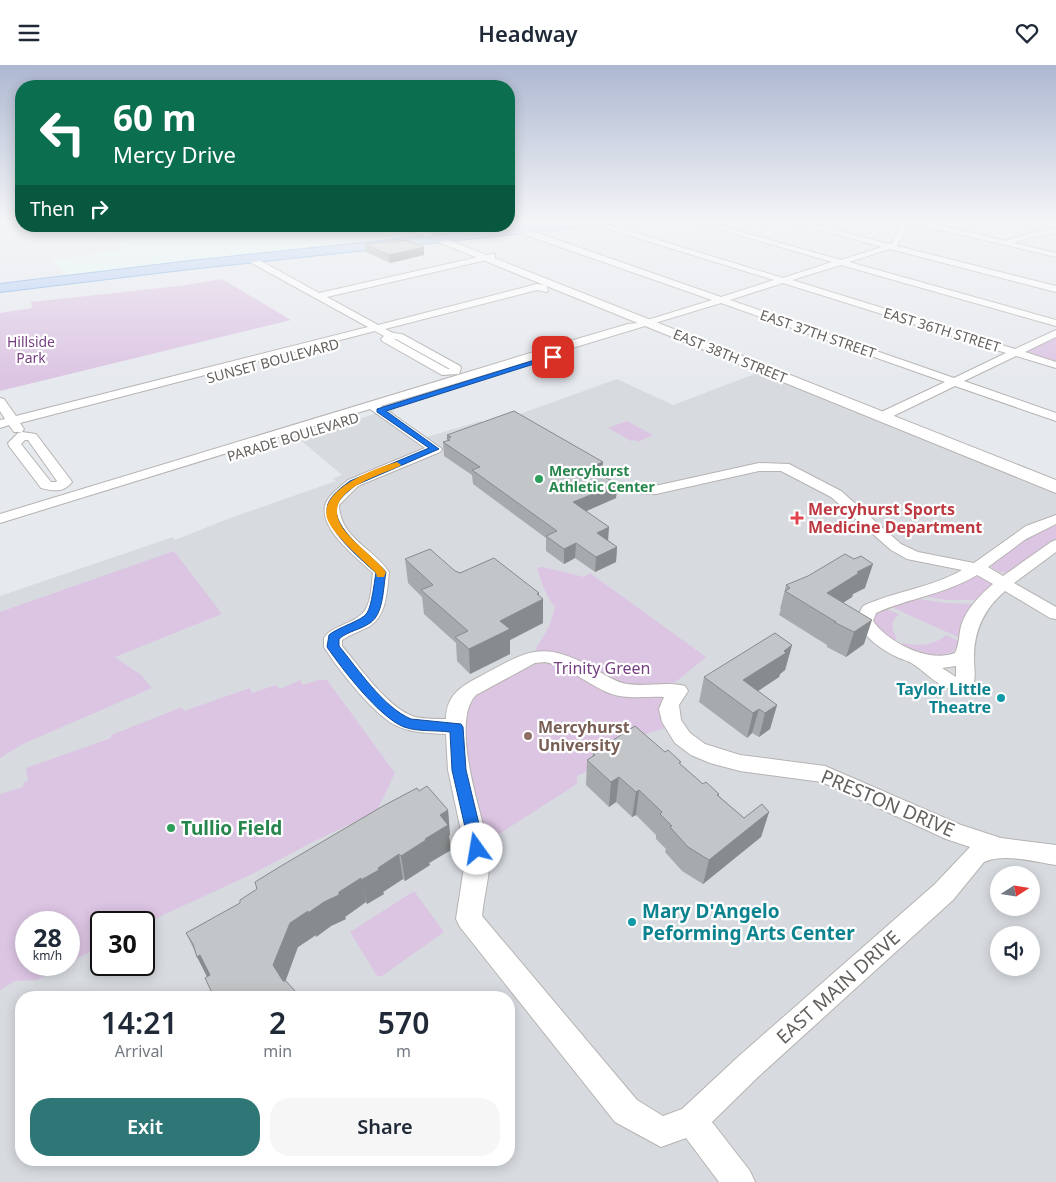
<!DOCTYPE html>
<html lang="en">
<head>
<meta charset="utf-8">
<style>
  :root { --surface:#fff; --page:#f6f6f7; --text:#1f2937; --muted:#747a83; --accent:#2f7776 }
  body { margin:0; font-family:"Noto Sans",sans-serif; background:var(--page); color:var(--text); height:100vh; display:flex; flex-direction:column; font-size:19px; white-space:nowrap }
  * { box-sizing:border-box; margin:0 }
  p { font-size:16px; color:var(--muted) }
  .icon { flex:none; width:28px; height:28px; fill:none; stroke:currentColor; stroke-width:2; stroke-linecap:round; stroke-linejoin:round }
  .map { position:relative; flex:1; overflow:hidden }
  .sheet { position:absolute; left:15px; top:926px; width:500px; height:175px; display:flex; flex-direction:column; background:var(--surface); border-radius:20px; box-shadow:0 2px 12px #0003 }
  .sheet>* { flex:none }
  .guide { position:absolute; left:15px; top:15px; width:500px; height:152px; border-radius:20px; box-shadow:0 2px 12px #0003; background:#0b6e4f; color:#fff; overflow:hidden }
  .needle { width:32px; rotate:78deg }
  .controls { position:absolute; left:990px; top:801px; display:grid; gap:10px }
  .controls a { display:grid; place-items:center; width:50px; height:50px; border-radius:50%; background:var(--surface); box-shadow:0 2px 12px #0003; font-size:25px }
  .speed { position:absolute; left:15px; top:846px; display:flex; gap:10px; font-size:25px; font-weight:700; text-align:center }
  .speed>* { display:grid; place-content:center; width:65px; height:65px; border-radius:50%; background:var(--surface); box-shadow:0 2px 12px #0003; line-height:1 }
  .speed small { font-size:12px; font-weight:400 }
  .speed .limit { border:2px solid #111; border-radius:8px; background:#fff; color:#111 }
  .pin { position:absolute; display:grid; place-items:center; width:42px; height:42px; color:#fff; margin:-21px; border-radius:10px; box-shadow:0 2px 8px #0006 }
  .me { position:absolute; width:55px; margin:-28px; rotate:347deg; stroke-linejoin:round; filter:drop-shadow(0 0 4px #0008) }
  .turn { display:flex; align-items:center; gap:18px; height:105px; padding:0 15px; font-size:22px }
  .turn .icon { width:65px; height:65px; stroke-width:2.5 }
  .turn b { display:block; font-size:35px; line-height:42px }
  .then { display:flex; align-items:center; height:48px; padding:0 15px; background:#0003; gap:10px; font-size:19px }
  .eta { display:flex; justify-content:space-evenly; align-items:center; height:85px; text-align:center }
  .eta b { font-size:30px; font-weight:600; line-height:35px }
  .action { display:flex; gap:10px; margin-top:auto; padding:10px 15px }
  .action a { flex:1; height:58px; border-radius:20px; background:var(--accent); color:#fff; font-size:20px; font-weight:600; line-height:58px; text-align:center }
  .action a+a { background:var(--page); color:var(--text) }
  header { display:flex; justify-content:space-between; align-items:center; height:65px; padding:0 15px; background:var(--surface); font-size:22px; font-weight:600 }
  .map>svg:first-child { display:block }
  .education { fill:#d7dbe0; fill-rule:evenodd }
  .medical { fill:#e4f9f6 }
  .green { fill:#dcc5e3 }
  .lines { fill:none; stroke-linecap:round; stroke-linejoin:round }
  .minor-casing { stroke:#b6b3b1; stroke-width:2 }
  .secondary-casing { stroke:#b7b3b0; stroke-width:2 }
  .primary-casing { stroke:#6aa6e2; stroke-width:2 }
  .minor { fill:#fff; fill-rule:evenodd }
  .secondary { fill:#fff; fill-rule:evenodd }
  .primary { fill:#b2ccf6; fill-rule:evenodd }
  .wall { fill:#a7aaad }
  .shaded-wall { fill:#888b8d }
  .building { fill:#c2c6c9; stroke:#888b8d }
  .route { fill:#1a73e8; stroke:#114b97 }
  .slow { fill:#f59e0b }
  .leisure-dot { fill:#2e9e5b; stroke:#fff; stroke-width:2 }
  .health-dot { fill:#e0444e; stroke:#fff; stroke-width:2 }
  .culture-dot { fill:#0f9aa8; stroke:#fff; stroke-width:2 }
  .education-dot { fill:#8d6e63; stroke:#fff; stroke-width:2 }
  .labels { text-anchor:middle; stroke-width:4.5; stroke-linejoin:round; paint-order:stroke }
  .far-street-label { font-size:14px; fill:#64605d; stroke:#fff }
  .far-park-label { font-size:14px; fill:#763f81; stroke:#fff }
  .far-leisure-label { font-size:14px; font-weight:bold; fill:#27864d; stroke:#fff; text-anchor:start }
  .health-label { font-size:16px; font-weight:bold; fill:#be3a42; stroke:#fff; text-anchor:start }
  .park-label { font-size:16px; fill:#763f81; stroke:#fff }
  .culture-label { font-size:16px; font-weight:bold; fill:#0d838f; stroke:#fff; text-anchor:end }
  .education-label { font-size:16px; font-weight:bold; fill:#785e54; stroke:#fff; text-anchor:start }
  .near-street-label { font-size:19px; fill:#64605d; stroke:#fff }
  .near-leisure-label { font-size:19px; font-weight:bold; fill:#27864d; stroke:#fff; text-anchor:start }
  .near-culture-label { font-size:19px; font-weight:bold; fill:#0d838f; stroke:#fff; text-anchor:start }
</style>
</head>
<body>
<header><svg class="icon" aria-label="menu" viewBox="0 0 24 24"><path d="M4 6h16M4 12h16M4 18h16"/></svg>Headway<svg class="icon" aria-label="heart" viewBox="0 0 24 24"><path d="M12 20l-8-8c-3-5 5-10 8-4 3-6 11-1 8 4z"/></svg></header>
<div class="map">
<svg width="1056" height="1117" viewBox="0 0 1056 1117">
  <rect width="100%" height="100%" fill="#e6e9ee"/>
  <!-- education -->
  <g class="education">
    <polygon points="509,156 600,156 449,172 420,161 509,161"/>
    <path d="M760,307L1056,426V1117H0V531L173,472L175,475L225,455L336,416L333,413L342,410L298,373L400,341L394,345L393,349L427,372L480,356L489,360L617,314L673,340ZM999,810H1031V842H999ZM26,858H69V900H26ZM101,858H144V900H101ZM999,870H1031V902H999ZM21,932H509V1095H21Z"/>
  </g>
  <!-- medical -->
  <polygon class="medical" points="90,161 398,161 429,174 71,213 49,194 65,194 122,184"/>
  <!-- green -->
  <g class="green">
    <polygon points="222,214 291,255 0,326 0,248 32,243 31,237 179,221"/>
    <polygon points="1056,273 1056,298 1027,287 1027,286"/>
    <polygon points="627,356 653,370 638,377 635,375 631,376 608,363"/>
    <polygon points="1050,459 1056,461 1056,474 1011,508 1000,507 992,503 991,499 1041,461"/>
    <polygon points="174,486 222,549 115,592 141,610 152,623 23,679 0,693 0,547"/>
    <path d="M543,502L584,512L590,508L706,592C694,603 670,619 663,632C657,641 662,654 665,663L632,674L587,706L577,711V719L485,778L472,735L463,657L467,643L478,629L524,603L535,600L536,583L549,562L555,542C545,530 542,518 537,503Z"/>
    <polygon points="969,512 980,512 991,518 991,521 978,535 946,535 922,531"/>
    <polygon points="914,533 945,538 973,539 964,554 960,573 887,540"/>
    <path d="M881,542L899,549C890,557 891,564 897,573L894,576L871,559L874,549Z"/>
    <path d="M946,570L959,576L954,586C931,596 921,589 900,580L903,578C918,581 934,581 946,570Z"/>
    <polygon points="300,615 303,620 318,615 327,615 395,708 377,746 309,779 252,809 144,859 144,858 101,858 101,881 69,898 69,858 26,858 26,900 64,900 37,915 15,916 0,925 0,729 23,722 24,717 28,716 26,703 111,673 111,670 182,642 184,646 250,623 252,628 276,620 280,624"/>
    <polygon points="414,826 444,867 382,911 377,911 350,867"/>
  </g>
  <g class="lines">
    <defs>
      <g id="minor">
        <path d="M596,156L783,213L832,197L691,156H703L841,195L882,182L789,156H802L889,179L892,178L899,163L906,156H922L1005,176L1030,168L1056,164V168L1031,172L1014,178L1056,188V192L912,158L906,164L897,181L1056,221V227L890,184L849,197L1056,255V261L841,200L792,215L1015,284L1056,265V272L1025,287L1056,297V303L1016,291L964,316L1056,348V356L955,321L885,355H877L875,352L877,349L945,317L721,238L381,341L442,384L440,387L358,421L339,440C340,473 372,482 389,507C387,525 387,550 370,561C361,566 351,569 342,575V581C360,602 388,644 415,652C425,654 436,654 446,654C446,631 461,621 479,612C524,588 540,574 589,601C601,607 614,617 627,619C647,622 666,616 685,621L688,626L679,640L681,655L690,668L705,679L740,690L825,701L961,760L1001,773L1056,780V800C1034,797 1005,788 984,797L953,835L759,1011L712,1057L750,1106L755,1117H719L686,1073L661,1082L615,1057L460,862L456,854L466,789L448,705L446,669C428,668 409,668 393,659C371,646 338,604 324,582V573L327,569C336,561 348,559 358,552C372,544 371,522 373,508C357,493 320,465 325,441C327,431 341,421 348,415L425,383L370,344L0,458V449L570,276L628,259L638,258L712,235L520,168V164H526L721,232L774,215L595,160ZM783,218L1006,288L954,313L730,235ZM545,597C569,602 587,619 609,628C628,635 644,631 664,632L659,644L662,657L675,678L691,690L710,698L740,706L822,717L946,774L970,782L935,819L739,991L682,1044L663,1051L637,1035L482,851C484,831 490,809 490,790C489,781 486,772 484,763C476,732 452,654 476,630L535,598Z"/>
        <path d="M492,189H495V193L327,232L378,260L537,219L546,220L548,225L547,227L537,225L385,264L393,268L402,269L460,301L461,303L459,309L442,310L382,276L381,274L384,271L375,266L20,358L24,364L22,367H14L9,360L0,363V355L5,354L0,346V333L4,334L16,351L368,262L248,196V192H254L319,228ZM394,274H396L450,304H448Z"/>
        <path d="M22,367L36,369L70,414L72,417C63,428 54,426 41,423L9,381L8,378L18,368ZM25,375H28L57,416L56,417H51L21,379Z"/>
        <path d="M759,398L789,399L841,426L901,479L918,487L974,498L1026,461L1056,450V459L1026,474L988,502L1003,511L1051,477L1056,475V487L1014,518L1056,542V554L1050,553L1005,526C984,544 974,565 974,593C974,605 977,614 971,624C946,631 932,612 913,599C909,596 904,595 899,593C881,585 866,573 855,556L863,541C895,526 931,523 962,505L907,494L891,485L831,432L781,406H759L656,429L639,428L632,424L639,420L655,421ZM977,510L993,519C980,530 966,544 961,561C959,570 959,581 955,588C928,598 889,578 873,556L876,548C909,533 946,529 977,510ZM956,601V612L942,603Z"/>
      </g>
      <polygon id="secondary" points="399,161 413,161 1056,415 1056,428"/>
      <polygon id="primary" points="572,156 613,156 608,159 190,204 0,227 0,219 190,196"/>
    </defs>
    <!-- minor casing -->
    <use href="#minor" class="minor-casing"/>
    <!-- secondary casing -->
    <use href="#secondary" class="secondary-casing"/>
    <!-- primary casing -->
    <use href="#primary" class="primary-casing"/>
    <!-- minor -->
    <use href="#minor" class="minor"/>
    <!-- secondary -->
    <use href="#secondary" class="secondary"/>
    <!-- primary -->
    <use href="#primary" class="primary"/>
  </g>
  <!-- wall -->
  <g class="wall">
    <polygon points="365,179 424,190 390,198 366,187"/>
    <polygon points="447,370 602,410 616,433 586,446 608,475 617,482 616,497 595,507 575,493 564,499 546,486 546,473 473,419 472,410 444,391 443,377 447,376"/>
    <polygon points="405,494 455,506 539,528 539,531 543,534 543,558 510,575 510,589 470,609 457,596 456,578 424,549 422,532 408,518"/>
    <polygon points="786,520 865,523 853,529 852,532 843,538 864,579 846,592 827,582 827,580 779,550 781,544 780,544"/>
    <polygon points="792,580 785,605 780,609 779,612 758,626 777,640 770,664 759,672 752,668 747,673 699,637 704,612"/>
    <polygon points="593,688 680,699 703,719 719,729 719,731 744,753 769,747 761,772 703,819 682,806 665,787 666,784 656,774 656,770 636,750 632,752 616,737 609,742 586,720 587,695 592,692"/>
    <polygon points="419,726 448,745 450,770 449,771 451,785 429,798 430,800 405,816 403,814 383,827 384,829 367,839 366,837 345,852 346,854 331,861 316,872 316,870 298,882 213,930 207,912 186,868 240,838"/>
  </g>
  <!-- shaded-wall -->
  <g class="shaded-wall">
    <polygon points="424,182 424,190 390,198 389,190"/>
    <polygon points="603,397 602,411 588,403"/>
    <polygon points="618,419 616,433 573,452 573,437"/>
    <polygon points="609,462 608,477 597,468"/>
    <polygon points="576,478 575,493 564,499 564,484"/>
    <polygon points="617,482 616,497 595,507 596,492"/>
    <polygon points="873,499 865,523 853,529 852,532 824,550 827,528 857,507"/>
    <polygon points="539,528 538,537 543,534 543,558 510,575 510,589 470,609 469,584 500,556"/>
    <polygon points="872,555 864,579 846,592 854,567"/>
    <polygon points="792,580 785,605 780,609 779,612 740,638 743,615"/>
    <polygon points="777,640 770,664 759,672 765,648"/>
    <polygon points="759,644 752,668 747,673 753,648"/>
    <polygon points="619,712 616,737 609,742 611,717"/>
    <polygon points="639,725 636,750 632,752 636,727"/>
    <polygon points="448,745 450,770 449,771 451,785 429,798 430,800 405,816 401,791 425,774 440,750"/>
    <polygon points="769,747 761,772 703,819 709,795"/>
    <polygon points="399,789 403,814 383,827 384,829 367,839 361,815 378,803"/>
    <polygon points="361,813 366,837 345,852 346,854 331,861 316,872 316,870 298,882 283,923 273,900 290,858 308,846 324,837"/>
    <polygon points="200,890 212,913 209,915 197,892"/>
  </g>
  <!-- building -->
  <g class="building">
    <polygon points="406,175 424,182 389,190 365,179"/>
    <polygon points="514,346 603,397 588,403 618,419 573,437 609,462 597,468 617,482 596,492 576,478 564,484 546,471 557,466 472,405 480,402 443,377 450,375 447,373 451,372 447,370"/>
    <polygon points="430,484 455,506 460,508 494,493 539,528 537,529 543,534 500,556 510,564 469,584 455,572 468,566 421,525 433,520 405,494"/>
    <polygon points="845,489 854,494 861,491 873,499 857,507 859,508 827,528 872,555 854,567 834,557 836,557 785,526 790,523 786,520 808,511"/>
    <polygon points="775,568 792,580 784,586 786,588 743,615 777,640 765,648 759,644 753,648 704,612"/>
    <polygon points="635,661 665,687 668,685 681,697 679,698 703,719 706,717 719,729 717,730 744,753 762,739 769,747 709,795 688,782 670,762 672,761 660,749 662,747 639,725 636,727 619,712 611,717 587,695 595,690 593,688"/>
    <polygon points="427,721 448,745 440,750 448,760 425,774 426,775 401,791 399,789 378,803 379,805 361,815 361,813 339,827 339,830 324,837 308,848 308,846 290,858 273,900 283,916 286,916 295,926 297,932 209,932 213,930 205,913 210,910 200,890 197,892 193,879 186,868 240,838 240,835 257,824 255,817 281,801 383,741 417,723 419,726"/>
  </g>
  <!-- sky -->
  <linearGradient id="sky" x2="0" y2="1"><stop stop-color="#adb8d1"/><stop offset="0.5" stop-color="#f4f5f7"/><stop offset="1" stop-color="#f4f5f7" stop-opacity="0"/></linearGradient>
  <rect width="1056" height="313" fill="url(#sky)"/>
  <!-- route -->
  <path class="route" d="M551,290L556,292L386,346L439,384L356,420C350,425 340,432 337,440C330,463 373,491 386,507C383,522 384,549 370,558C360,565 348,566 339,574V581C358,604 383,642 411,654L461,659L463,662L466,705L485,784L482,788L477,790L472,788L470,784L452,705L450,667C436,665 418,667 404,662C380,653 342,604 327,582L329,570C338,562 362,556 367,548C372,540 374,518 376,508C361,494 320,461 328,439C331,430 342,422 350,416L429,383L377,347V344Z"/>
  <!-- slow -->
  <path class="slow" d="M397,397L401,400L400,401C373,413 316,428 345,466C357,481 374,492 386,507L384,512H377L376,508C363,495 332,469 327,453C319,424 376,403 397,397Z"/>
  <!-- markers -->
  <g class="leisure-dot">
    <circle cx="539" cy="414" r="5"/>
    <circle cx="171" cy="763" r="5"/>
  </g>
  <path class="health-dot" d="M794.5 445.5h5v5h5v5h-5v5h-5v-5h-5v-5h5z"/>
  <g class="culture-dot">
    <circle cx="1001" cy="633" r="5"/>
    <circle cx="632" cy="857" r="5"/>
  </g>
  <circle class="education-dot" cx="528" cy="671" r="5"/>
  <g class="labels">
    <!-- far-street labels -->
    <g class="far-street-label">
      <text transform="translate(942 265) rotate(17)" y="5">EAST 36TH STREET</text>
      <text transform="translate(818 269) rotate(19)" y="5">EAST 37TH STREET</text>
      <text transform="translate(730 291) rotate(22)" y="5">EAST 38TH STREET</text>
      <text transform="translate(273 296) rotate(-15)" y="5">SUNSET BOULEVARD</text>
      <text transform="translate(293 372) rotate(-17)" y="5">PARADE BOULEVARD</text>
    </g>
    <!-- far-park labels -->
    <g class="far-park-label">
      <text x="31" y="282">Hillside<tspan x="31" dy="16">Park</tspan></text>
    </g>
    <!-- far-leisure labels -->
    <g class="far-leisure-label">
      <text x="549" y="411">Mercyhurst<tspan x="549" dy="16">Athletic Center</tspan></text>
    </g>
    <!-- health labels -->
    <g class="health-label">
      <text x="808" y="450">Mercyhurst Sports<tspan x="808" dy="18">Medicine Department</tspan></text>
    </g>
    <!-- park labels -->
    <g class="park-label">
      <text x="602" y="609">Trinity Green</text>
    </g>
    <!-- culture labels -->
    <g class="culture-label">
      <text x="991" y="630">Taylor Little<tspan x="991" dy="18">Theatre</tspan></text>
    </g>
    <!-- education labels -->
    <g class="education-label">
      <text x="538" y="668">Mercyhurst<tspan x="538" dy="18">University</tspan></text>
    </g>
    <!-- near-street labels -->
    <g class="near-street-label">
      <text transform="translate(888 738) rotate(23)" y="7">PRESTON DRIVE</text>
      <text transform="translate(838 922) rotate(-42)" y="7">EAST MAIN DRIVE</text>
    </g>
    <!-- near-leisure labels -->
    <g class="near-leisure-label">
      <text x="181" y="770">Tullio Field</text>
    </g>
    <!-- near-culture labels -->
    <g class="near-culture-label">
      <text x="642" y="853">Mary D'Angelo<tspan x="642" dy="22">Peforming Arts Center</tspan></text>
    </g>
  </g>
</svg>
<div class="controls">
<a><svg class="needle" viewBox="-14 -14 28 28"><path d="M0-13l5 13h-10z" fill="#e53935"/><path d="M0 13l5-13h-10z" fill="#747a83"/></svg></a>
<a><svg class="icon" aria-label="sound" viewBox="0 0 24 24"><path d="M4 9h4l5-4v14l-5-4H4zM17 9q2 3 0 6"/></svg></a>
</div>
<div class="speed"><div>28<small>km/h</small></div><div class="limit">30</div></div>
<div class="pin" style="left:553px;top:292px;background:#d93025"><svg class="icon" aria-label="arrive" viewBox="0 0 24 24"><path d="M6 21V4h12l-3 4 3 4H6"/></svg></div>
<svg class="me" style="left:477px;top:784px" viewBox="-20 -20 40 40"><circle r="19" fill="#fff"/><path d="M0-13L10 11 0 6-10 11z" fill="#1a73e8"/></svg>
<div class="guide">
<div class="turn"><svg class="icon" aria-label="left" viewBox="0 0 24 24"><path d="M17 20v-9H6M10 6l-5 5 5 5"/></svg><div><b>60 m</b>Mercy Drive</div></div>
<div class="then">Then<svg class="icon" aria-label="right" viewBox="0 0 24 24"><path d="M7 20v-9h11M14 6l5 5-5 5"/></svg></div>
</div>
<section class="sheet">
<div class="eta">
<div><b>14:21</b><p>Arrival</p></div>
<div><b>2</b><p>min</p></div>
<div><b>570</b><p>m</p></div>
</div>
<div class="action"><a>Exit</a><a>Share</a></div>
</section>
</div>
</body>
</html>
